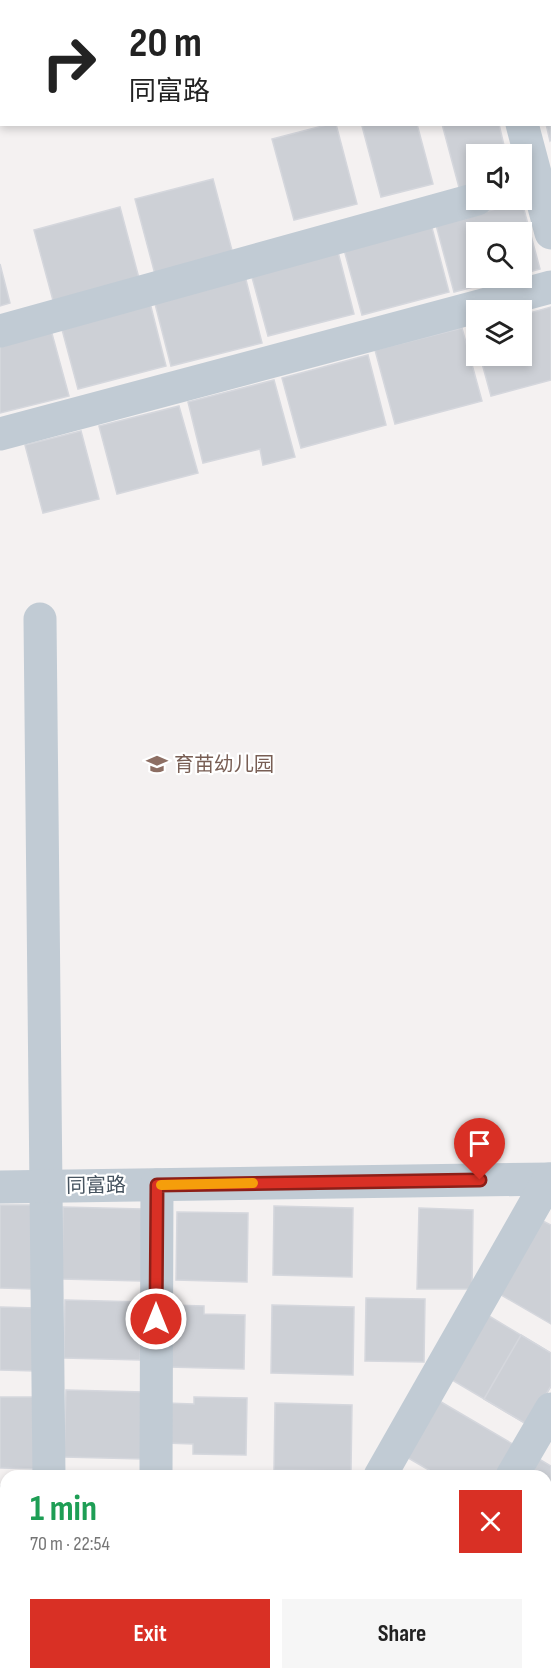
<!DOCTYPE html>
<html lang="en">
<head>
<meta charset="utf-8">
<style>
  :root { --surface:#fff; --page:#f6f6f6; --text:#222; --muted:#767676; --accent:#d93025 }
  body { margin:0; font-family:"Sofia Sans Condensed","Noto Sans SC",sans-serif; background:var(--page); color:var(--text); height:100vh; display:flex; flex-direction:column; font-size:22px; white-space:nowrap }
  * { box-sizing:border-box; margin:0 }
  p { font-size:20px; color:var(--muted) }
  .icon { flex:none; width:33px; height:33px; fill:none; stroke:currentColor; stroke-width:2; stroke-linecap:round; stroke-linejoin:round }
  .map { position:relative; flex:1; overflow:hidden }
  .panel { position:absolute; left:0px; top:1470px; width:552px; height:210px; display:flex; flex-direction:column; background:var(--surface); border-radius:18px 18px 0 0; box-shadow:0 3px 9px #0003 }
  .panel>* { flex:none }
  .top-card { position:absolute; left:0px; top:0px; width:552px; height:126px; box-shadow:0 3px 9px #0003; background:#fff; color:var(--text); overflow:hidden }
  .controls { position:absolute; left:466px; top:144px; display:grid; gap:12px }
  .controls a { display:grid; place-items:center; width:66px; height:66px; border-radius:0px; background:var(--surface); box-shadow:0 3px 9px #0003; font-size:30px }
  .pin { position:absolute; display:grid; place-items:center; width:51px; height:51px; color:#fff; margin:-62px -26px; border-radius:50% 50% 50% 0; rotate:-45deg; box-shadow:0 0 6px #0007 }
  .pin .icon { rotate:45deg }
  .me { position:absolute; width:66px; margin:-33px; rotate:0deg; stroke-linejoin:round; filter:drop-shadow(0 0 4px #0008) }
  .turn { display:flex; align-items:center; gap:21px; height:126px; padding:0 30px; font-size:27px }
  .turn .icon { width:78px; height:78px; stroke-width:2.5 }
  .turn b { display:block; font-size:42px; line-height:51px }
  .round { display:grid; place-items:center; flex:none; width:63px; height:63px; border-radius:0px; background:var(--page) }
  .headline { display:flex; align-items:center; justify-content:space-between; height:102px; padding:0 30px }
  h1 { font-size:36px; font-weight:700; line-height:45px; color:#1e9e55 }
  .primary-button { display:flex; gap:12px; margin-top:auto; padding:12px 30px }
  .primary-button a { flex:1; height:69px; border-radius:0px; background:var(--accent); color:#fff; font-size:24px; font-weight:700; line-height:69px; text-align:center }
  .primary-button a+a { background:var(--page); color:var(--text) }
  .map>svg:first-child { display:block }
  .building { fill:#cdd0d6; stroke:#d5d7dd; stroke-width:1.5 }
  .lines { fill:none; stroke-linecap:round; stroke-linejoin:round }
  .minor { stroke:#c1cbd4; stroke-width:33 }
  .route-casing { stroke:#8d1f18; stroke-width:15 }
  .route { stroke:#d93025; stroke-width:10 }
  .slow { stroke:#f59e0b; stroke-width:10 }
  .labels { text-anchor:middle; stroke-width:4.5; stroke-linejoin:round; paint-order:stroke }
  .education-label { font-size:20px; fill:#785e54; stroke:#fff; text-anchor:start }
  .street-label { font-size:20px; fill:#475460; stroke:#fff }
</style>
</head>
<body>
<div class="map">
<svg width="551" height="1680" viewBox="0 0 551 1680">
  <rect width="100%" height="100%" fill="#f4f1f1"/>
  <!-- building -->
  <g class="building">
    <polygon points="0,0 47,0 47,2 2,2 2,46"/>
    <polygon points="154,0 215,0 215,2 155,2"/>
    <polygon points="511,0 551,0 551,62 550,2"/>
    <polygon points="551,80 551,140 550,141 546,124 550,124"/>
    <polygon points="330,124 336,124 357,204 294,220 272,139"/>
    <polygon points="369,124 417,124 433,184 381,197 362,126"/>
    <polygon points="442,124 499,124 506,154 477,154 477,187 460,191"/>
    <polygon points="213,179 234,258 156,278 135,199"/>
    <polygon points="522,202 540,269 522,274 522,232 477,232 477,278 508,278 454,292 436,225"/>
    <polygon points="120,207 140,282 54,304 34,230"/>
    <polygon points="431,224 449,292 362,315 343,246"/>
    <polygon points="337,248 354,314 268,336 250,270"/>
    <polygon points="0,264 10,303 0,306"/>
    <polygon points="244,272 262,343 171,366 153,296"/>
    <polygon points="149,299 166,366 78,389 60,322"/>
    <polygon points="551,307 551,380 491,396 480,356 522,356 522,315"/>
    <polygon points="477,326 477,346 472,328"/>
    <polygon points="462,328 482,401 395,424 375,350"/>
    <polygon points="51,330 69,396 0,413 0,343"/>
    <polygon points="368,355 386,425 301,448 282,378"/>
    <polygon points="274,380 295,457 263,465 260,449 203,463 188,402"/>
    <polygon points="179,406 198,473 117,494 99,426"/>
    <polygon points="81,431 99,499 43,513 25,445"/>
    <polygon points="0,1205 34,1205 33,1289 0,1288"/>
    <polygon points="274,1206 353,1208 352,1277 273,1275"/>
    <polygon points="63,1207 142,1209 141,1281 62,1279"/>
    <polygon points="419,1208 473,1210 472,1289 417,1289"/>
    <polygon points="177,1212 248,1213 247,1282 176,1280"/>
    <polygon points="539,1219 551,1225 551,1324 496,1292"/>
    <polygon points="366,1298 425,1299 424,1362 365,1361"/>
    <polygon points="65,1300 142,1302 140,1360 64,1358"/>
    <polygon points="170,1305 204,1306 204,1314 245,1315 244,1369 169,1367"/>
    <polygon points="272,1305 354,1307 353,1375 271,1373"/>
    <polygon points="0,1307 36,1308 35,1371 0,1370"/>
    <polygon points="484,1313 551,1353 551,1386 528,1425 447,1377"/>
    <polygon points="521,1335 551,1353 551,1386 528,1425 484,1399"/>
    <polygon points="66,1390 144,1392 143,1459 64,1457"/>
    <polygon points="0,1397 37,1397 35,1469 0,1468"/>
    <polygon points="194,1397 247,1398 246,1455 193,1454 193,1444 166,1443 166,1403 194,1404"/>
    <polygon points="436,1399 516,1446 499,1476 439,1476 403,1455"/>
    <polygon points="275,1403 352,1405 351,1471 274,1470"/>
    <polygon points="534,1456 551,1466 551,1541 546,1539 546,1476 522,1476"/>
    <rect x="0" y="1486" width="6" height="68"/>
    <polygon points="546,1576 551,1579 551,1600 546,1608"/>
    <polygon points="60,1674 145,1675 145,1680 60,1680"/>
    <rect x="171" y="1674" width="56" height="6"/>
    <polygon points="278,1674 327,1674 338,1680 274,1680"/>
    <polygon points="278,1674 327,1674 338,1680 274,1680"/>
    <polygon points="412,1674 502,1674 499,1680 408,1680"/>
  </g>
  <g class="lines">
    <!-- minor -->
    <g class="minor">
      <polyline points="490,0 490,2"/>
      <polyline points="522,124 551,233"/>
      <polyline points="0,331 477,199"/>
      <polyline points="0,434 551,287"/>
      <polyline points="40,619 49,1476"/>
      <polyline points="0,1187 551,1179"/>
      <polyline points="156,1476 157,1185"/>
      <polyline points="380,1476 549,1179"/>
      <polyline points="512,1476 551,1409"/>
      <polyline points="50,1674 50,1680"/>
      <polyline points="155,1680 155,1674"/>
      <polyline points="265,1680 268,1674"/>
      <polyline points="394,1680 398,1674"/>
    </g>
  </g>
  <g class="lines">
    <defs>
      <polyline id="route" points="156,1319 157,1185 480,1180"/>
    </defs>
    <!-- route casing -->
    <use href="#route" class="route-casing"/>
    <!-- route -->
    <use href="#route" class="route"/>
    <!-- slow -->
    <polyline class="slow" points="161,1185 253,1183"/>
  </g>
  <!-- icons -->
  <defs>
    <symbol id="school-bare" viewBox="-9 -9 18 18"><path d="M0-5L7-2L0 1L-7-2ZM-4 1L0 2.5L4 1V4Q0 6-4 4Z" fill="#8d6e63" stroke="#fff" stroke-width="2.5" paint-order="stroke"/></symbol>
  </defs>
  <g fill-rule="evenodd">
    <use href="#school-bare" x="142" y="749" width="30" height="30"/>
  </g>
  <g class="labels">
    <!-- education labels -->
    <g class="education-label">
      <text x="174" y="771">育苗幼儿园</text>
    </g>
    <!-- street labels -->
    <g class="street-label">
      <text transform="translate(96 1185) rotate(-1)" y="7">同富路</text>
    </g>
  </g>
</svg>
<div class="controls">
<a><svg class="icon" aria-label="sound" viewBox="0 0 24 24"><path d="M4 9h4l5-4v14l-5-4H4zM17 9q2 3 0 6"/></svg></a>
<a><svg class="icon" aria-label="search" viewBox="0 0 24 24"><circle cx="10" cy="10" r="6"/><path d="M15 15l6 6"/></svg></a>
<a><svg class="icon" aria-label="layers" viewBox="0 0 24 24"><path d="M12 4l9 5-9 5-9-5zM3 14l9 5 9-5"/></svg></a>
</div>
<div class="pin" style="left:480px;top:1180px;background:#d93025"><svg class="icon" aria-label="arrive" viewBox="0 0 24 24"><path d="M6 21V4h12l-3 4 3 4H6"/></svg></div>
<svg class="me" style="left:156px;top:1319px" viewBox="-20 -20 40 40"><circle r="17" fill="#d93025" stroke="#fff" stroke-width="3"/><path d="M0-11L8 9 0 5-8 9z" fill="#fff"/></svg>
<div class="top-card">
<div class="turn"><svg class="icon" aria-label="right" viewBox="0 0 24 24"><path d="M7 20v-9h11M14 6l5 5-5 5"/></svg><div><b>20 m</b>同富路</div></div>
</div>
<section class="panel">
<div class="headline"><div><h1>1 min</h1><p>70 m · 22:54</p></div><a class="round" style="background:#d93025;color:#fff"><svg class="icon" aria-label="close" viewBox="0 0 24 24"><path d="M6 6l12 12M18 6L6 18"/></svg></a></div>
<div class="primary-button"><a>Exit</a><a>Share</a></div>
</section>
</div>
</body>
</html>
